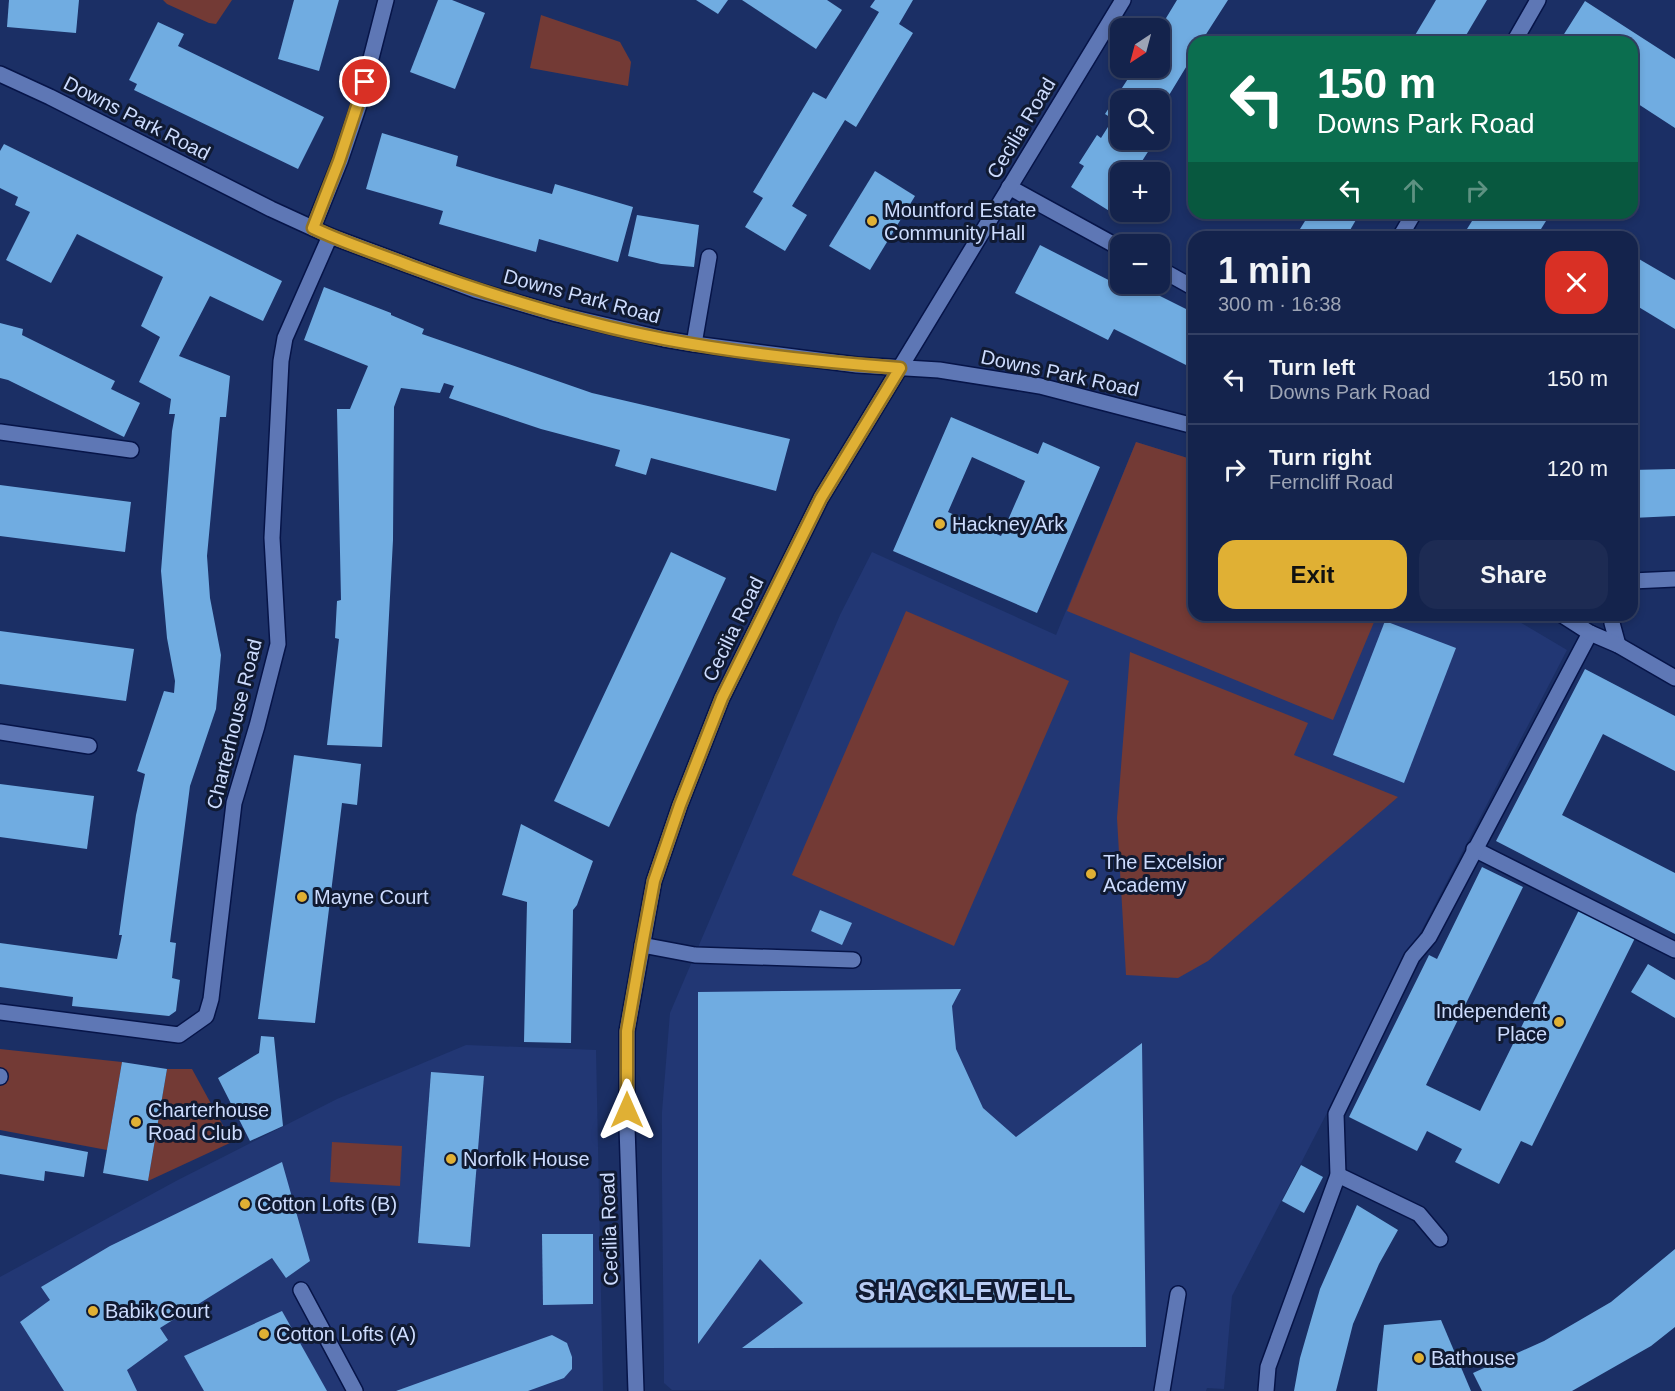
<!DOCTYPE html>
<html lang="en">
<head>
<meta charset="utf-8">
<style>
  :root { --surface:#14234c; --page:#1d2b53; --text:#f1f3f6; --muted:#9da4b5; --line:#334064; --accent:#e0b034 }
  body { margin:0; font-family:Helvetica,sans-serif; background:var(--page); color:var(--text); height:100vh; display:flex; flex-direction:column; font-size:22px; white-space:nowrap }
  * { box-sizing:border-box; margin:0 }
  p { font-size:20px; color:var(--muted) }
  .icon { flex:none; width:33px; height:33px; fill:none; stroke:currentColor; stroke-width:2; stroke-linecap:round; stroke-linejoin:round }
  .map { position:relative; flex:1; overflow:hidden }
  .panel { position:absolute; left:1188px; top:231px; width:450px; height:390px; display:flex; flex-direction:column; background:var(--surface); border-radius:18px; box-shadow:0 3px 9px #0003,0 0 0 2px var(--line) }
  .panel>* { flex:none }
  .top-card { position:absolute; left:1188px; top:36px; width:450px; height:183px; border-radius:18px; box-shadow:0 3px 9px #0003,0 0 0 2px var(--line); background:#0b6e4f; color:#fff; overflow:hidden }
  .needle { width:39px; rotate:216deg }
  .fabs { position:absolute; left:1110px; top:18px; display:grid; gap:12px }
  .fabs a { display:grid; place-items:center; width:60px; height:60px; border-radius:12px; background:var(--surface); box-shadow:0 3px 9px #0003,0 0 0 2px var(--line); font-size:30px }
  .pin { position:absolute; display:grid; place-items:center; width:51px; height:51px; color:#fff; margin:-26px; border:3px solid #fff; border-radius:50%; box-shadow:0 2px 6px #0007 }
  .me { position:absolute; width:66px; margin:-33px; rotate:0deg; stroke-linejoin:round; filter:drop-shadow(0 0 4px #0008) }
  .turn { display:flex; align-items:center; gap:21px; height:126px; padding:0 30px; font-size:27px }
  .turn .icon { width:78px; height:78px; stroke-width:2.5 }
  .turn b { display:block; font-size:42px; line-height:51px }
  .lanes { display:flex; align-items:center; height:57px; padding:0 30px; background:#0003; justify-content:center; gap:30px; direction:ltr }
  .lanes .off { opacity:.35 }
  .round { display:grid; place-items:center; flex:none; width:63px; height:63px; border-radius:18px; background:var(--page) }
  .overview { display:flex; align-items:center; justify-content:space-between; height:102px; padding:0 30px }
  h1 { font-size:36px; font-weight:600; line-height:45px }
  .action { display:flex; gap:12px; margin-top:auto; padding:12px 30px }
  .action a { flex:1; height:69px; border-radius:18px; background:var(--accent); color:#111; font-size:24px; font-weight:600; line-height:69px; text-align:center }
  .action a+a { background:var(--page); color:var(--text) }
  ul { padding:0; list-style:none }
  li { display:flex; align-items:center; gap:18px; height:90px; padding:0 30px; border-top:2px solid var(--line) }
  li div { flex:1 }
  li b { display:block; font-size:22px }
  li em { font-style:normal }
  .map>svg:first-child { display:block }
  .built { fill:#223774 }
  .green { fill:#733a35 }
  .building { fill:#70ace1; fill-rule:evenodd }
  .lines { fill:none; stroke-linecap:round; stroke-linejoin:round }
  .service-casing { stroke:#061448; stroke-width:18 }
  .minor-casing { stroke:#061448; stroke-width:18 }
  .tertiary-casing { stroke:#061448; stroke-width:18 }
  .service { stroke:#5e77b5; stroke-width:15 }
  .minor { stroke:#5e77b5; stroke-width:15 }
  .tertiary { stroke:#5e77b5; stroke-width:15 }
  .route-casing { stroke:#927222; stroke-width:15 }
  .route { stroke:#e0b034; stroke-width:10 }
  .poi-dot { fill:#e0b034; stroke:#101a32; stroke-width:2 }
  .labels { text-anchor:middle; stroke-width:6; stroke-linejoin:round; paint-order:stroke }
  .street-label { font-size:20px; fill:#cddcfe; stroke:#101a32 }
  .poi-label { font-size:20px; fill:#cddcfe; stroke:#101a32; text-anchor:start }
  .district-label { font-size:26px; font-weight:bold; letter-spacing:1.5px; fill:#baccf4; stroke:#101a32 }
</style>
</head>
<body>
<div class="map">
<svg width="1675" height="1391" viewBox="0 0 1675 1391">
  <rect width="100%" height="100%" fill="#1b2f65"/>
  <!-- built -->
  <g class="built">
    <polygon points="1136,442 1194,460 1194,615 1508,615 1567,650 1232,1296 1224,1389 1207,1388 1206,1391 672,1390 664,1383 664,1370 662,1181 662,1112 670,1013 840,615 872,552 1056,635"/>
    <polygon points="466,1045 596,1050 603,1391 0,1391 0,1277 176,1181 337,1099"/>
  </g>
  <!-- green -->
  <g class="green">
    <polygon points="163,0 232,0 216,24 209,23 167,4"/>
    <polygon points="541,15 620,42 631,62 628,86 530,68"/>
    <polygon points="1136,442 1194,460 1194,615 1377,615 1333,720 1067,611"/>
    <polygon points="906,611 1069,681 954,946 792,875"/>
    <polygon points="1130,652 1308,723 1294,755 1398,797 1208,961 1178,978 1126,975 1117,818"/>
    <polygon points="0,1049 122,1062 107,1150 0,1130"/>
    <polygon points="167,1069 192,1069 232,1142 148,1181"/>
    <polygon points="332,1142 402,1146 400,1186 330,1182"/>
  </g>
  <!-- building -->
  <g class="building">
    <polygon points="9,0 79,0 76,33 7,27"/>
    <polygon points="294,0 339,0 319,71 278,59"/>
    <polygon points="438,0 452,0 485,13 455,89 410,72"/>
    <polygon points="696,0 728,0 718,14"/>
    <polygon points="742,0 827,0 842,10 816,49"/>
    <polygon points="875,0 913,0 899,24 913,33 856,127 845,120 792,206 807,215 785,251 745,227 763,198 753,192 813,92 826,99 879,12 870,7"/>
    <polygon points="1177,0 1228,0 1201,42 1194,42 1194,54 1160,110 1160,100 1120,100 1120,140 1147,140 1153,144 1135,172 1120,172 1120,196 1111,212 1071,187 1084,166 1079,163 1097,135 1101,138 1113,119 1105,114 1135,68 1160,68 1160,28"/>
    <polygon points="1436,0 1487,0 1462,42 1411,42"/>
    <polygon points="1585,1 1675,59 1675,128 1632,100 1632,42 1559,42"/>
    <polygon points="158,22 184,34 178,46 324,117 298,169 134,90 137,84 129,80"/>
    <polygon points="382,133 458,156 456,166 496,178 552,194 555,184 633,207 618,262 539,239 536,252 439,224 443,211 366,189"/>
    <polygon points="4,144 282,281 263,321 210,296 179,356 230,376 226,417 220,417 207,556 210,598 221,655 216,709 190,786 170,942 176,943 172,978 180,980 176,1011 169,1016 72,1006 73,997 0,987 0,943 117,959 122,935 119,935 125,891 136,815 145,774 137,771 164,691 174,693 175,681 167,638 161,571 172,431 175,414 169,414 171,399 139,382 160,337 141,326 163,277 77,234 51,283 6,260 30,212 15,205 18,197 0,188 0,151"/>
    <polygon points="875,171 915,196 870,270 829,246"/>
    <polygon points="1310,213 1360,213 1346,237 1295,237"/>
    <polygon points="1477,213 1551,213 1536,237 1462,237"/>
    <polygon points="637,215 699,225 694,267 661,264 628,256"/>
    <polygon points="1040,245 1132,292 1136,284 1194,313 1194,369 1114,329 1108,340 1015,293"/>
    <polygon points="1632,255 1675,280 1675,329 1632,303"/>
    <polygon points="324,287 391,313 391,315 424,329 422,334 592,393 790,439 776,491 651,458 646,475 615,466 620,450 541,429 449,398 454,386 444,383 440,393 401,388 394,407 393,540 382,747 327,745 339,639 335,638 337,601 341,600 337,409 350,409 368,366 304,340"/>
    <polygon points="0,323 23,329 22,335 115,381 111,389 140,403 124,437 8,380 0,378"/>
    <path d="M951,417L1038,454L1043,442L1100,467L1037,613L893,551ZM972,457L1025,481L1001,536L948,512Z"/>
    <polygon points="1675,469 1675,516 1632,518 1632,470"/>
    <polygon points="0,485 131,502 125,552 0,536"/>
    <polygon points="671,552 726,578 609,827 554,801"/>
    <polygon points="1385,621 1456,648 1404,783 1333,755"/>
    <polygon points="0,631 134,649 126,701 0,684"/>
    <polygon points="1585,669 1675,716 1675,771 1603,734 1562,815 1675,873 1675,934 1496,841"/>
    <polygon points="294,755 361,764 357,805 342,803 315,1023 258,1019"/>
    <polygon points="0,784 94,796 87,849 0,837"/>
    <polygon points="521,824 593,861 577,905 573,910 571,1043 524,1042 527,902 502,895"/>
    <polygon points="1482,867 1523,887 1426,1085 1480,1111 1579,910 1635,938 1532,1146 1521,1141 1499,1184 1455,1162 1462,1149 1427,1131 1417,1151 1349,1117 1429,955 1437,959"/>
    <polygon points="820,910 852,923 842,945 811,931"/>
    <polygon points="1648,964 1675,980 1675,1018 1631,992"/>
    <polygon points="961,989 952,1006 956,1049 983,1108 1016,1137 1142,1043 1146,1347 742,1348 803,1303 760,1259 698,1344 698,992"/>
    <polygon points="261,1036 274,1037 283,1126 250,1141 218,1078 259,1053"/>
    <polygon points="122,1062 167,1069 148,1181 103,1173"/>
    <polygon points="431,1072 484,1076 470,1247 418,1243"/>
    <polygon points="0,1135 88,1152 84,1177 45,1171 44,1181 0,1174"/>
    <polygon points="282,1162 310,1261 286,1278 272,1258 160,1328 168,1340 127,1370 137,1391 64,1391 20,1322 50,1300 41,1287 110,1246"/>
    <polygon points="1301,1165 1323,1177 1304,1213 1282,1201"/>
    <polygon points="1357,1205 1398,1230 1379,1264 1353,1324 1336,1391 1294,1391 1300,1358 1320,1289"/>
    <polygon points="542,1234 593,1234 593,1304 543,1305"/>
    <polygon points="1675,1249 1675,1327 1651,1346 1572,1391 1482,1391 1473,1373 1544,1341 1611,1302"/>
    <polygon points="282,1311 327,1391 204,1391 184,1356"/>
    <polygon points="1441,1320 1471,1391 1377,1391 1384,1325"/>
    <polygon points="552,1335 567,1343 572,1357 572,1369 564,1378 528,1391 396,1391"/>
  </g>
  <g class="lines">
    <defs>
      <g id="service">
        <polyline points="1009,187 1120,248"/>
        <polyline points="1160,269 1194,288"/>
        <polyline points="694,344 709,257"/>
        <polyline points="1474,849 1675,950"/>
        <polyline points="642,945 695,955 853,960"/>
        <polyline points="0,1076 0,1077"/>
        <polyline points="1338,1175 1419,1214 1440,1239"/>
        <polyline points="301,1290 355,1391"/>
        <polyline points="1162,1391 1178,1294"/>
        <polyline points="1266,1391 1268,1367 1338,1175 1336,1114 1412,957 1429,937 1590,633"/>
      </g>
      <g id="minor">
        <polyline points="1514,42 1538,0"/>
        <polyline points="313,228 340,161 359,105 386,0"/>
        <polyline points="1400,237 1414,213"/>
        <polyline points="0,432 131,450"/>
        <polyline points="1612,615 1612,623 1618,645"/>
        <polyline points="0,732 89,746"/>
        <polyline points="0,1012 179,1035 206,1016 211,999 234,803 257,726 278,644 272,538 281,361 285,338 330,236"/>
        <polyline points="636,1391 627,1127 627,1031 654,881 680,805 722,698 821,498 1123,0"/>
      </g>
      <g id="tertiary">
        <polyline points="0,74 50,97 271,209 330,236 475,290 557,314 664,339 694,344 857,365 939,370 1040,386 1194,426"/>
        <polyline points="1632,581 1675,579"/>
        <polyline points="1562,615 1590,633 1618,645 1675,678"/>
      </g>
    </defs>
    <!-- service casing -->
    <use href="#service" class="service-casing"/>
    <!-- minor casing -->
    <use href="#minor" class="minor-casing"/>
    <!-- tertiary casing -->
    <use href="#tertiary" class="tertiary-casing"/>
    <!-- service -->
    <use href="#service" class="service"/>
    <!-- minor -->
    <use href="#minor" class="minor"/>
    <!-- tertiary -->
    <use href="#tertiary" class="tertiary"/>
  </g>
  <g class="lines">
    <defs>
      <path id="route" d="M365,82L339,161L313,228C344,243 377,253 410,266C493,296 578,323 664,339C742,354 822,362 900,368L821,498L722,698L680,805L654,881L642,945L627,1031V1110"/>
    </defs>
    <!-- route casing -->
    <use href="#route" class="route-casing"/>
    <!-- route -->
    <use href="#route" class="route"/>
  </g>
  <!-- markers -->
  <g class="poi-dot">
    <circle cx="872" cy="221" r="6"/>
    <circle cx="940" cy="524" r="6"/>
    <circle cx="1091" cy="874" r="6"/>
    <circle cx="302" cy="897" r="6"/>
    <circle cx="1559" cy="1022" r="6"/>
    <circle cx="136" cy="1122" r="6"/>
    <circle cx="451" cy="1159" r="6"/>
    <circle cx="245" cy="1204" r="6"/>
    <circle cx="93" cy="1311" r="6"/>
    <circle cx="264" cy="1334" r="6"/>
    <circle cx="1419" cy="1358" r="6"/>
  </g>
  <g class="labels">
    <!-- street labels -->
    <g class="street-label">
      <text transform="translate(137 118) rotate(27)" y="7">Downs Park Road</text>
      <text transform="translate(1021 128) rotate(-59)" y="7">Cecilia Road</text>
      <text transform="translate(582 296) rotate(15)" y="7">Downs Park Road</text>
      <text transform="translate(1060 373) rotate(12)" y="7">Downs Park Road</text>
      <text transform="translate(733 629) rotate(-64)" y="7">Cecilia Road</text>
      <text transform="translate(234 724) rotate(-76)" y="7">Charterhouse Road</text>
      <text transform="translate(609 1229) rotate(-92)" y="7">Cecilia Road</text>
    </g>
    <!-- poi labels -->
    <g class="poi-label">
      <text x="884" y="217">Mountford Estate<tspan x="884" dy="23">Community Hall</tspan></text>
      <text x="952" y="531">Hackney Ark</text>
      <text x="1103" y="869">The Excelsior<tspan x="1103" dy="23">Academy</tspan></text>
      <text x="314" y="904">Mayne Court</text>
      <text x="1547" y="1018" text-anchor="end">Independent<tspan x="1547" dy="23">Place</tspan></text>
      <text x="148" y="1117">Charterhouse<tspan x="148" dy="23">Road Club</tspan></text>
      <text x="463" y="1166">Norfolk House</text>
      <text x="257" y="1211">Cotton Lofts (B)</text>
      <text x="105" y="1318">Babik Court</text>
      <text x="276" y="1341">Cotton Lofts (A)</text>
      <text x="1431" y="1365">Bathouse</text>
    </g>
    <!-- district labels -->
    <g class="district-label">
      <text x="966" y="1300">SHACKLEWELL</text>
    </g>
  </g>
</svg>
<div class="fabs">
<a><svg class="needle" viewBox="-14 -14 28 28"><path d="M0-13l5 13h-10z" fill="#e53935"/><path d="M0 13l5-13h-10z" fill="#9da4b5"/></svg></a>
<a><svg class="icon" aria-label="search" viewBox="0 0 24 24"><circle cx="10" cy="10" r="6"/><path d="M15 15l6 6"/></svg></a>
<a>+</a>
<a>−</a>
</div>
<div class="pin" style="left:365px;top:82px;background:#d93025"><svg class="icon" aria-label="arrive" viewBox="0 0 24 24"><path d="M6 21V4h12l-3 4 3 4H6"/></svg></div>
<svg class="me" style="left:627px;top:1110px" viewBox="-20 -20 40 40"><path d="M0-17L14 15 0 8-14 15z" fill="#e0b034" stroke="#fff" stroke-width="4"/></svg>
<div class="top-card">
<div class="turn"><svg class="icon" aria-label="left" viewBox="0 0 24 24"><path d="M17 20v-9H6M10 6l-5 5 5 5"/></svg><div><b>150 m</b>Downs Park Road</div></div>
<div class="lanes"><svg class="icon" aria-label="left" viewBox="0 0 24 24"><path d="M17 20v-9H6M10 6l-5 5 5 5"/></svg><svg class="icon off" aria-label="ahead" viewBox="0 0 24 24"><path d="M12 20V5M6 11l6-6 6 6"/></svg><svg class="icon off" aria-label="right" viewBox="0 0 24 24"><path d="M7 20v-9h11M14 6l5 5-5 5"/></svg></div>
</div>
<section class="panel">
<div class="overview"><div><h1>1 min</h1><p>300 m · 16:38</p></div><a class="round" style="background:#d93025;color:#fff"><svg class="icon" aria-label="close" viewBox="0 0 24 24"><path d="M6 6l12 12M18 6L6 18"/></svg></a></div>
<ul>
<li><svg class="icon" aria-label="left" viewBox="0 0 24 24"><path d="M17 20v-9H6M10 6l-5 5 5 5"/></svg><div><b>Turn left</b><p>Downs Park Road</p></div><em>150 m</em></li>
<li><svg class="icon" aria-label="right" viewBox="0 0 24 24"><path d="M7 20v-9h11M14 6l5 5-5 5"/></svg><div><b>Turn right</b><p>Ferncliff Road</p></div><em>120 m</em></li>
</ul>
<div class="action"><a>Exit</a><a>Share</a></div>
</section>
</div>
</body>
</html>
